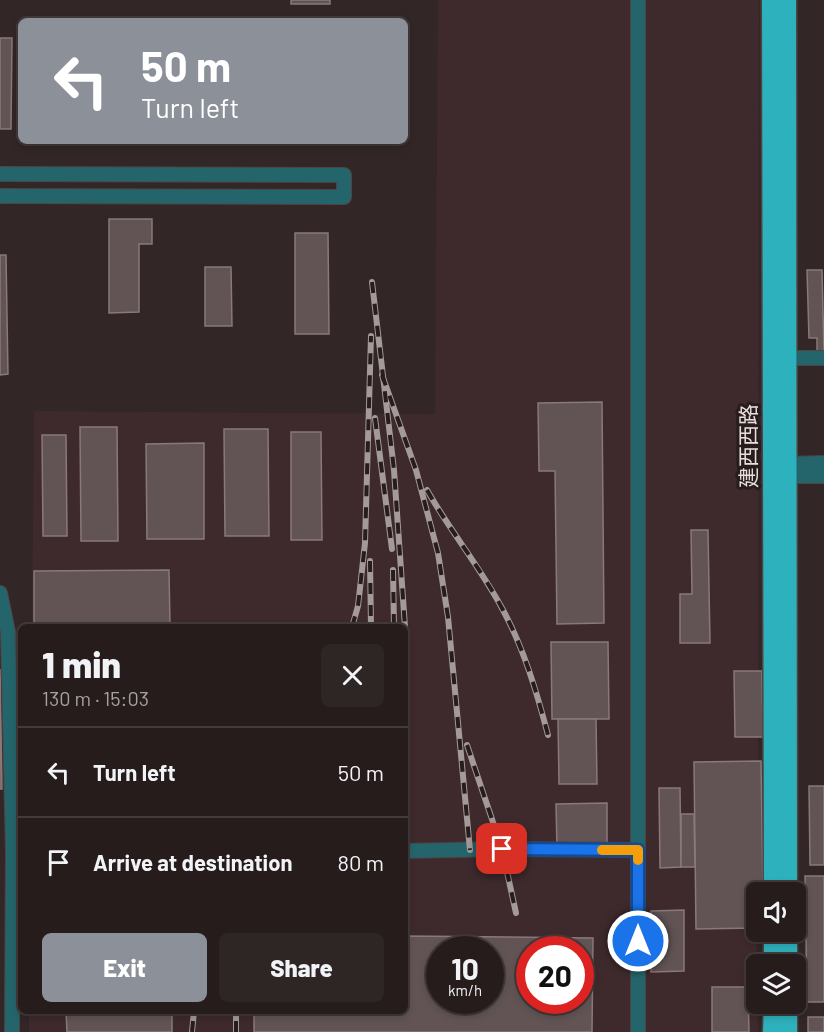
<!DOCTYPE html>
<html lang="en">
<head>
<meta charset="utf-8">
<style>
  :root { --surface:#261c1c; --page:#2e2525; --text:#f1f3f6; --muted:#a4a1a3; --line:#423a3b; --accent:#8c9099 }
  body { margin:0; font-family:Barlow,"Noto Sans SC",sans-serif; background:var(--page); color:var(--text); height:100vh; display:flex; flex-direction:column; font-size:22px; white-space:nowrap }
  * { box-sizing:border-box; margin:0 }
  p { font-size:20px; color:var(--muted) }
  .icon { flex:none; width:33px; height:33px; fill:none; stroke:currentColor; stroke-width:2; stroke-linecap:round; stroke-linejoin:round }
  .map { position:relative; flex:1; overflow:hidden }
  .side { position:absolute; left:18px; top:624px; width:390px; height:390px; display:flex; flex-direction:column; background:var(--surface); border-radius:9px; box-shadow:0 3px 9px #0003,0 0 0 2px var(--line) }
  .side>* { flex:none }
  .top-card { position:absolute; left:18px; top:18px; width:390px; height:126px; border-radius:9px; box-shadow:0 3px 9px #0003,0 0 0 2px var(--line); background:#8c9099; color:#fff; overflow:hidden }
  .tools { position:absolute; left:746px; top:882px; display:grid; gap:12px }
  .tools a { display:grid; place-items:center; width:60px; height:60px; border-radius:9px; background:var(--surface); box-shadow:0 3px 9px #0003,0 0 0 2px var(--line); font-size:30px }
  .speed { position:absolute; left:426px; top:936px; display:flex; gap:12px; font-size:30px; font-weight:700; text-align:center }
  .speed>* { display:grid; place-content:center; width:78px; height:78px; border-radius:50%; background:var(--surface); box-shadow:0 3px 9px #0003,0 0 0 2px var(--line); line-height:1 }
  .speed small { font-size:15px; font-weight:400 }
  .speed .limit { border:9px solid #d22; background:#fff; color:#111 }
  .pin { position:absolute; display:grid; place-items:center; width:51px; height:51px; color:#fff; margin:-26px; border-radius:12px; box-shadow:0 3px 9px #0006 }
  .me { position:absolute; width:66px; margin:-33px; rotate:0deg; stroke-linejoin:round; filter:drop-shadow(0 0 4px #0008) }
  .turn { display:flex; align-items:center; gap:21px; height:126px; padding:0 24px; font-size:27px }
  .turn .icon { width:78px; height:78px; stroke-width:2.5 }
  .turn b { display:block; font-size:42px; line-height:51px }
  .round { display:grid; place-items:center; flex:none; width:63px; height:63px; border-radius:9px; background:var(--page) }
  .summary { display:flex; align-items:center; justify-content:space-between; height:102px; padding:0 24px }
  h1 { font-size:36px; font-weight:800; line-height:45px }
  .action { display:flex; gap:12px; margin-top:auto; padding:12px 24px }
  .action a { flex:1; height:69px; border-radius:9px; background:var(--accent); color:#fff; font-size:24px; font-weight:800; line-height:69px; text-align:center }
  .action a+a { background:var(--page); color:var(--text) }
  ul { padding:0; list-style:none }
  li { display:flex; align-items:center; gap:18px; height:90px; padding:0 24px; border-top:2px solid var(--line) }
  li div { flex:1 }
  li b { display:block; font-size:22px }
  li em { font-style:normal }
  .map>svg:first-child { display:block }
  .built { fill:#3e2a2c; fill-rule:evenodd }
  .building { fill:#625454; stroke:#89797a; stroke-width:1.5; fill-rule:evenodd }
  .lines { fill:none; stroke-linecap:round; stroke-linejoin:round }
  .minor-casing { stroke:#4f4343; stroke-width:16 }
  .highway-casing { stroke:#4f4343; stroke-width:21 }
  .minor { stroke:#24656b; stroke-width:14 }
  .highway { stroke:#2db1bc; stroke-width:18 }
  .rail-casing { stroke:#a49a9a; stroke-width:6 }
  .rail { stroke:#281c1d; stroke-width:4; stroke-dasharray:11; stroke-linecap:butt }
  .route-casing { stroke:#114b97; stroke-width:15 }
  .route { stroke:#1a73e8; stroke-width:10 }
  .slow { stroke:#f59e0b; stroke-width:10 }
  .labels { text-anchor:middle; stroke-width:6; stroke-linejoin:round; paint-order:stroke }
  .street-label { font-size:21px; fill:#e7dede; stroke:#281c1d }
</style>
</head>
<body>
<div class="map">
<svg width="824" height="1032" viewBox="0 0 824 1032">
  <rect width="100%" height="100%" fill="#322626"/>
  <!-- built -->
  <path class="built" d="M438,0H759L758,892H756L758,1032H29V1011H405V627H32L34,411L435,414ZM440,950H490V1000H440ZM530,950H580V1000H530Z"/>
  <!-- building -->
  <g class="building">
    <rect x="291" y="0" width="39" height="4"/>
    <polygon points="0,38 12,38 11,129 0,129"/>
    <polygon points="109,219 152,219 152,244 139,244 139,312 109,313"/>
    <polygon points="295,233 328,233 329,334 295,334"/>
    <polygon points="0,255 6,255 8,374 0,375"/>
    <polygon points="205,267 231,267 232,326 205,326"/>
    <polygon points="807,270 822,270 824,354 817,354 817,338 809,338"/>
    <polygon points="602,402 604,623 557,624 555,471 539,471 538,403"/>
    <polygon points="80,427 117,427 118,541 81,541"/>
    <polygon points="224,429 268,429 269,536 225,536"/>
    <polygon points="291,432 321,432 322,540 291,540"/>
    <polygon points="42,435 66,435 67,536 43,536"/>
    <polygon points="204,443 204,539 147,539 146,444"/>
    <polygon points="691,530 708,530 710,643 680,643 680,594 692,594"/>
    <polygon points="169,570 170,627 34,627 34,571"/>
    <polygon points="551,642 608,642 609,719 552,719"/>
    <polygon points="0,669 2,789 0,789"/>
    <polygon points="734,671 762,671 763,737 735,737"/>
    <polygon points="558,719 596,719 597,784 559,784"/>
    <polygon points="761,761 763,892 756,892 756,928 696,929 694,762"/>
    <polygon points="809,786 824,786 824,865 810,865"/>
    <polygon points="659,788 680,788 681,867 660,868"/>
    <polygon points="607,803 607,848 557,849 556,804"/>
    <polygon points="681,814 694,814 695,867 681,867"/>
    <polygon points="805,876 824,876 824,1002 807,1002"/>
    <polygon points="684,910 684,971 651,972 651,911"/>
    <path d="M405,936L593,938L592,1032H254V1011H405ZM440,950H490V1000H440ZM530,950H580V1000H530Z"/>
    <polygon points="712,987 748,987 749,1032 712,1032"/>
    <polygon points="66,1011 172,1011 172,1032 67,1032"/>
    <rect x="808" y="1017" width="16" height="15"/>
  </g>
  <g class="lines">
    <defs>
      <g id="minor">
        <polyline points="638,0 638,1032"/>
        <polyline points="0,174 344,175 344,197 0,196"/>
        <polyline points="788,358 824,358"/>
        <polyline points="788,464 824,463"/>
        <polyline points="788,476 824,476"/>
        <polyline points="0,593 8,632 13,853 12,1032"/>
        <polyline points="405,851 502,849 638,850"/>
      </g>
      <g id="highway">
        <polyline points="771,0 773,892"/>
        <polyline points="787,0 788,892"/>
        <polyline points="773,964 773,932"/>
        <polyline points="788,964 788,932"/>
        <polyline points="772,1032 773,1004"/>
        <polyline points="788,1032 788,1004"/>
      </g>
    </defs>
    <!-- minor casing -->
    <use href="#minor" class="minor-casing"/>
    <!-- highway casing -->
    <use href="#highway" class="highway-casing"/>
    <!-- minor -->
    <use href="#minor" class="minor"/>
    <!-- highway -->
    <use href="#highway" class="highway"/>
    <defs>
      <g id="rail">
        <polyline points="372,282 394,470 405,627"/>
        <polyline points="382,375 416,470 438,553 448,617 470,850"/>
        <polyline points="375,418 392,549"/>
        <path d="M427,490C450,531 481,568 503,610C524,649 537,693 548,735"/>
        <polyline points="370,561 371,627"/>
        <polyline points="393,570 394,627"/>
        <polyline points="352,627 358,606 365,543 371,336"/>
        <polyline points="405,631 407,738"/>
        <polyline points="467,745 502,849 516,913"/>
        <polyline points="192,1032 194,1011"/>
        <polyline points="236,1032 236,1011"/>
      </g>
    </defs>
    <!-- rail casing -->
    <use href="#rail" class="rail-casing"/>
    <!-- rail -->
    <use href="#rail" class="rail"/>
  </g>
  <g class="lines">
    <defs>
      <polyline id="route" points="502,849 638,850 638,941"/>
    </defs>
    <!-- route casing -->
    <use href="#route" class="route-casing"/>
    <!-- route -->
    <use href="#route" class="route"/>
    <!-- slow -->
    <polyline class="slow" points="602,850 638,850 638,860"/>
  </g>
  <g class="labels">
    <!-- street labels -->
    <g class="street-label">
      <text transform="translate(749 446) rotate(-90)" y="7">建西西路</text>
    </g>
  </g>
</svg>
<div class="tools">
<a><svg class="icon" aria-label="sound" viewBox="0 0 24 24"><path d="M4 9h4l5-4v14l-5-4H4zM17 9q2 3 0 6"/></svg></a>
<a><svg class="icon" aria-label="layers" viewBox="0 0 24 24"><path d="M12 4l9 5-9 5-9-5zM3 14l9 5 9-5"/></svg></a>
</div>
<div class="speed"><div>10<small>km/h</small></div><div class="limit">20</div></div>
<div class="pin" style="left:502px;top:849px;background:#d93025"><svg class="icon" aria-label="arrive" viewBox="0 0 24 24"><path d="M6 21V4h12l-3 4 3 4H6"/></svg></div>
<svg class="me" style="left:638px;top:941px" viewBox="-20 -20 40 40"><circle r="17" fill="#1a73e8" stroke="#fff" stroke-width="3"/><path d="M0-11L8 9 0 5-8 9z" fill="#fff"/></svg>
<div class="top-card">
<div class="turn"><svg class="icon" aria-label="left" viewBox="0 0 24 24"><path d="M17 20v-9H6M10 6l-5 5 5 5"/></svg><div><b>50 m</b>Turn left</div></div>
</div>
<section class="side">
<div class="summary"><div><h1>1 min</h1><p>130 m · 15:03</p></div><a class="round"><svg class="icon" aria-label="close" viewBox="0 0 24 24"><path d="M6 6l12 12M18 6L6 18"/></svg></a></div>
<ul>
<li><svg class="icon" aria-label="left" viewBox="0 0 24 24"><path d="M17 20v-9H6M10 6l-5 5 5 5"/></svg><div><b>Turn left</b></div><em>50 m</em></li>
<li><svg class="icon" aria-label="arrive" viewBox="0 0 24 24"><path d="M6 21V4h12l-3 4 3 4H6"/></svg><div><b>Arrive at destination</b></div><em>80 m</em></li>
</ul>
<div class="action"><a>Exit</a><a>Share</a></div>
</section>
</div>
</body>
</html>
